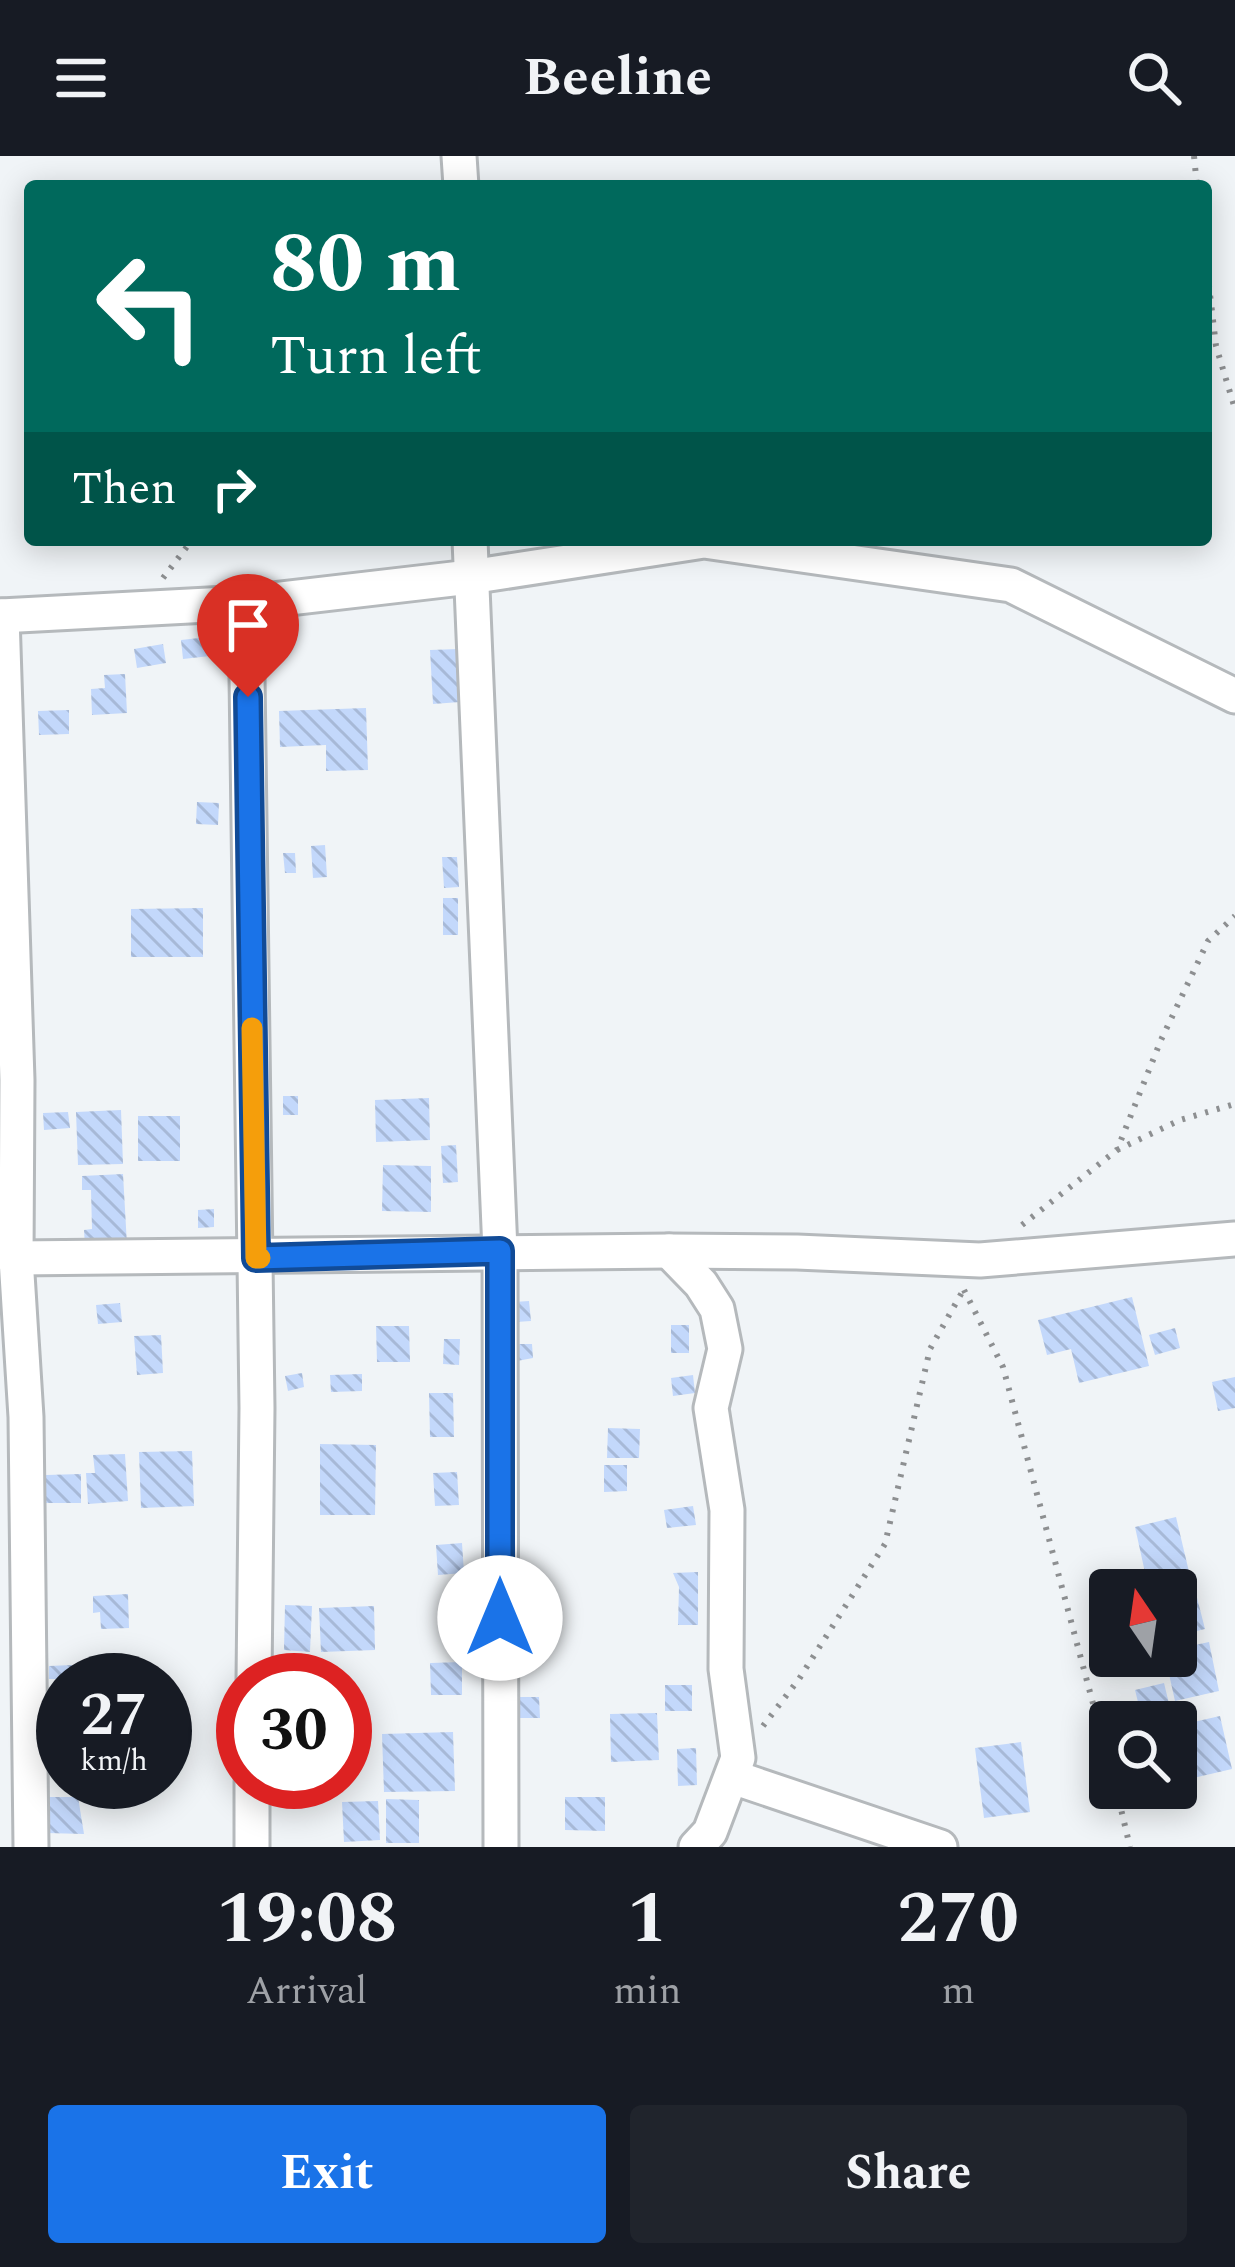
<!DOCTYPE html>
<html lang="en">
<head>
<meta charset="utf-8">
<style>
  :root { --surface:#171b24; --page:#20242c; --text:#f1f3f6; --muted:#9ea1a6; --accent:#1a73e8 }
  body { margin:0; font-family:Spectral,serif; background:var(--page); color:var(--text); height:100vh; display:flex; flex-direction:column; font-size:45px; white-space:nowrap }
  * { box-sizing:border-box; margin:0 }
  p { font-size:39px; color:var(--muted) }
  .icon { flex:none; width:66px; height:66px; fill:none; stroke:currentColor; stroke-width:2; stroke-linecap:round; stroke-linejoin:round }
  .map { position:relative; height:1691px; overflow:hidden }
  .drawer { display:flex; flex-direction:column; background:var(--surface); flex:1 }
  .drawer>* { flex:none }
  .guide { position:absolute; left:24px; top:24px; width:1188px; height:366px; border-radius:12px; box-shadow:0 6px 30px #0003; background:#00695c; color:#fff; overflow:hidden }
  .needle { width:78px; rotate:347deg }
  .controls { position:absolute; left:1089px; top:1413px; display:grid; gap:24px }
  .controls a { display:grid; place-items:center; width:108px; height:108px; border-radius:12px; background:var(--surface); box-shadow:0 6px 30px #0003; font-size:60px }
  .speed { position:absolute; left:36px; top:1497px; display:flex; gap:24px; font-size:60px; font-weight:700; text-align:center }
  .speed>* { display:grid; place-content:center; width:156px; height:156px; border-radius:50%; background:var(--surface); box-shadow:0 6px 30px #0003; line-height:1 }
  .speed small { font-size:30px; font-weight:400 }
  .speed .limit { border:18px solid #d22; background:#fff; color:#111 }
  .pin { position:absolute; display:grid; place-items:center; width:102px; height:102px; color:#fff; margin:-123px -51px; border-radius:50% 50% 50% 0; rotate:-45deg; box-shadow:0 0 12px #0007 }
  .pin .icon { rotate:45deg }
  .me { position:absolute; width:132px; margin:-66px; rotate:0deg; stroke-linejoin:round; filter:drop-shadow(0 0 9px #0008) }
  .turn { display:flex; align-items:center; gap:42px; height:252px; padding:0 48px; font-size:54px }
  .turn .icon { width:156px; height:156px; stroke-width:2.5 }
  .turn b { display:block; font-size:84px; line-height:102px }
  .then { display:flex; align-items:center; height:114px; padding:0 48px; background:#0003; gap:24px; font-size:45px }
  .eta { display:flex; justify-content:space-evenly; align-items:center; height:204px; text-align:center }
  .eta b { font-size:72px; font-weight:700; line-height:84px }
  .cta { display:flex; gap:24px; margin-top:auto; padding:24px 48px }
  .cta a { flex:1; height:138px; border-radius:12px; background:var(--accent); color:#fff; font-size:48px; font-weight:700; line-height:138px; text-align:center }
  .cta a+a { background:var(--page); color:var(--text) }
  header { display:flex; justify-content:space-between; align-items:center; height:156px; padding:0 48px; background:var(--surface); font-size:54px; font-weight:700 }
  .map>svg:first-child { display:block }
  .building { fill:url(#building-back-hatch) }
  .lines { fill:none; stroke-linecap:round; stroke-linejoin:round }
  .street-casing { stroke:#b5b9bc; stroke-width:39 }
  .path { stroke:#8d8f91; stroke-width:6; stroke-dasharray:3 9; stroke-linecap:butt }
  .street { stroke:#fff; stroke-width:33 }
  .route-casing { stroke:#114b97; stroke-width:30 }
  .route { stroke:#1a73e8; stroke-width:21 }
  .slow { stroke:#f59e0b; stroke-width:21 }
</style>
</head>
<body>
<header><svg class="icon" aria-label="menu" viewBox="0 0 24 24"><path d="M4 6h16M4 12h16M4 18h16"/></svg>Beeline<svg class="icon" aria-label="search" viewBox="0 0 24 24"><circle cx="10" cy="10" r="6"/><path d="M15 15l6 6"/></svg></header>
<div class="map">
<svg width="1235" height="1691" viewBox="0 0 1235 1691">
  <defs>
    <pattern id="building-back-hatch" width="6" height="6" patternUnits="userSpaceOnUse" patternTransform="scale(3)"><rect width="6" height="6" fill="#c3d8fb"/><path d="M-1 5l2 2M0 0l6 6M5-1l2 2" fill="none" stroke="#a7b9d7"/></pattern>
  </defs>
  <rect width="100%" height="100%" fill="#f0f4f7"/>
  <!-- building -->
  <g class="building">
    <polygon points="208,481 210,500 183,503 181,484"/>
    <polygon points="163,488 166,507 137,512 134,493"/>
    <polygon points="458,493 460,546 433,548 430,494"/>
    <polygon points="125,518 127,557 92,559 91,533 105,532 104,519"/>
    <polygon points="366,552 368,614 326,615 326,589 280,591 279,555"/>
    <polygon points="69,554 69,578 39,579 38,555"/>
    <polygon points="197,646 219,647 218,669 196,668"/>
    <polygon points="325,689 327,721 313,722 311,690"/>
    <polygon points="283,697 295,697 296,717 285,717"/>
    <polygon points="442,701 457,701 459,731 444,732"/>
    <rect x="443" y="742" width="15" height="37"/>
    <polygon points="203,752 203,801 131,801 131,753"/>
    <rect x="283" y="940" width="15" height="19"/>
    <polygon points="429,942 430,984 376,986 375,944"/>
    <polygon points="121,954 123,1008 78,1009 76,956"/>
    <polygon points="68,956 70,972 44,974 43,957"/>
    <rect x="138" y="960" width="42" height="45"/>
    <polygon points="456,989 458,1026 443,1027 441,990"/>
    <polygon points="383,1009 431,1010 431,1056 382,1055"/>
    <polygon points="123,1018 127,1089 85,1091 84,1074 92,1073 91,1034 82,1034 82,1020"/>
    <polygon points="214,1053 214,1071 198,1072 198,1054"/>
    <polygon points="1132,1141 1149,1210 1079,1227 1071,1193 1047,1199 1038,1164"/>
    <polygon points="529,1145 531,1165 516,1166 514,1146"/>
    <polygon points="120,1147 122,1166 98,1168 96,1149"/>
    <rect x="671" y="1169" width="18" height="28"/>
    <polygon points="376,1170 409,1170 410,1206 377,1206"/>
    <polygon points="1175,1172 1180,1192 1155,1199 1149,1179"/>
    <polygon points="161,1179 163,1217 137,1219 134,1180"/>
    <polygon points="444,1183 460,1183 459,1209 443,1208"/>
    <polygon points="517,1188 532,1188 533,1202 517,1205"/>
    <polygon points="302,1217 304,1231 288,1235 285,1220"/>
    <polygon points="362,1218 362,1235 331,1236 330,1219"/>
    <polygon points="693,1219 695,1237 673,1240 671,1222"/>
    <polygon points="1235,1221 1235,1252 1218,1255 1212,1226"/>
    <polygon points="429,1237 453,1237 454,1281 430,1281"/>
    <polygon points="608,1272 640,1273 639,1302 607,1302"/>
    <polygon points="320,1288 376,1289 375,1359 320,1359"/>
    <polygon points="192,1295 194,1350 141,1352 139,1296"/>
    <polygon points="125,1298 128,1345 88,1348 86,1317 95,1317 93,1299"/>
    <polygon points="604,1309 627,1309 627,1335 604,1336"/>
    <polygon points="457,1316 459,1349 435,1350 433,1317"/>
    <polygon points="81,1318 81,1347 46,1347 46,1319"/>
    <polygon points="693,1350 696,1369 667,1372 664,1354"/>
    <polygon points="1176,1361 1190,1420 1148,1430 1135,1371"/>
    <polygon points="462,1387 464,1417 438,1419 436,1389"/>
    <polygon points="698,1416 698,1469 678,1469 679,1431 673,1417"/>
    <polygon points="1192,1422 1205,1473 1176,1480 1176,1434 1148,1432"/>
    <polygon points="128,1438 129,1472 101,1473 100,1456 93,1457 93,1440"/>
    <polygon points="285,1449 312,1450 310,1496 284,1494"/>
    <polygon points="374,1450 375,1494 321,1496 319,1452"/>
    <polygon points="1209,1486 1219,1535 1175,1545 1165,1500 1176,1500 1176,1493"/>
    <polygon points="462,1506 462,1539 431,1539 430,1507"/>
    <polygon points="72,1509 73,1523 49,1523 49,1510"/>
    <polygon points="1164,1527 1172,1560 1143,1566 1135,1534"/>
    <rect x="665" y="1529" width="27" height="26"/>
    <rect x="165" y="1537" width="7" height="32"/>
    <polygon points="519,1541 539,1541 540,1562 519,1562"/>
    <polygon points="657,1557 659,1604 611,1606 610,1558"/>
    <polygon points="1220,1560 1232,1613 1189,1623 1176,1570"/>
    <polygon points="453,1576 455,1635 384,1636 382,1578"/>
    <polygon points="1021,1586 1030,1656 984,1662 975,1592"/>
    <polygon points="696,1592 697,1629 678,1630 677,1593"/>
    <polygon points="1176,1599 1185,1635 1159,1640 1157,1632 1176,1632"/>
    <polygon points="46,1641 78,1641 84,1678 46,1677"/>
    <polygon points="565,1641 605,1641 605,1675 565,1674"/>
    <polygon points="386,1643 419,1644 419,1687 386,1687"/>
    <polygon points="378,1645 380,1684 344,1686 342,1646"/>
  </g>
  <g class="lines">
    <defs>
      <g id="street">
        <polyline points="459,0 461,30"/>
        <polyline points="470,384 500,1095 501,1691"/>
        <polyline points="246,447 257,1252 254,1524"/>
        <polyline points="0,460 246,447 470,421 704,385 1011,429 1235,540"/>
        <polyline points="2,460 17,924 16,1102 26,1261 31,1691"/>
        <polyline points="0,1094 16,1102 669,1095 797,1096 980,1104 1235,1083"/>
        <polyline points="669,1095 701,1128 717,1153 725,1193 711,1252 727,1354 726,1513 738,1602 710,1676 696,1691"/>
        <polyline points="733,1621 940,1691"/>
        <polyline points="252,1691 252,1626"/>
      </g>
    </defs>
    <!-- street casing -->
    <use href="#street" class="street-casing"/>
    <!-- path -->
    <g class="path">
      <polyline points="1194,0 1197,30"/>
      <polyline points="1206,104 1216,190 1235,253"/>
      <polyline points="163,422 192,384"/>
      <polyline points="1117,994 1180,964 1235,948"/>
      <polyline points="1022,1069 1117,994 1161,884 1208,785 1235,760"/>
      <polyline points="964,1134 1003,1211 1110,1611"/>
      <polyline points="763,1570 799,1523 885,1388 930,1193 965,1131"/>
      <polyline points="1116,1632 1130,1691"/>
    </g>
    <!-- street -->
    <use href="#street" class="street"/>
  </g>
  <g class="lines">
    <defs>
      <polyline id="route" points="248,541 256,1102 500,1095 500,1462"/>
    </defs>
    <!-- route casing -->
    <use href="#route" class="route-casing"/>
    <!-- route -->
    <use href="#route" class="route"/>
    <!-- slow -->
    <polyline class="slow" points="252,872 256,1102 260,1102"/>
  </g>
</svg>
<div class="controls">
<a><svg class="needle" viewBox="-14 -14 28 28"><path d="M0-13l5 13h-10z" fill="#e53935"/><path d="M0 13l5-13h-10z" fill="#9ea1a6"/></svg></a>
<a><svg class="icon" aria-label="search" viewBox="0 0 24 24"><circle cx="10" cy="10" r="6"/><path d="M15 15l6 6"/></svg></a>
</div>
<div class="speed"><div>27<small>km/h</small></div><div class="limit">30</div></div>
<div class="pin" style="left:248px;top:541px;background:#d93025"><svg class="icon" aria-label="arrive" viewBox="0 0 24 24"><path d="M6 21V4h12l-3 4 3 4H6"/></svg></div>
<svg class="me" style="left:500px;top:1462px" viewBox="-20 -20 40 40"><circle r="19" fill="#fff"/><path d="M0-13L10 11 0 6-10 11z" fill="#1a73e8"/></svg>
<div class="guide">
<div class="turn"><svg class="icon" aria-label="left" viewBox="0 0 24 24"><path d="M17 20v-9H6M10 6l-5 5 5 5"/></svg><div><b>80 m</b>Turn left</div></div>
<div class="then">Then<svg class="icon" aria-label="right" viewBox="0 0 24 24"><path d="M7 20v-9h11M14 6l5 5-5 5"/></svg></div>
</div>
</div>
<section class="drawer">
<div class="eta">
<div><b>19:08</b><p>Arrival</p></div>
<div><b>1</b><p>min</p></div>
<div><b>270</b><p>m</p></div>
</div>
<div class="cta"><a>Exit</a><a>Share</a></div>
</section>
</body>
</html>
